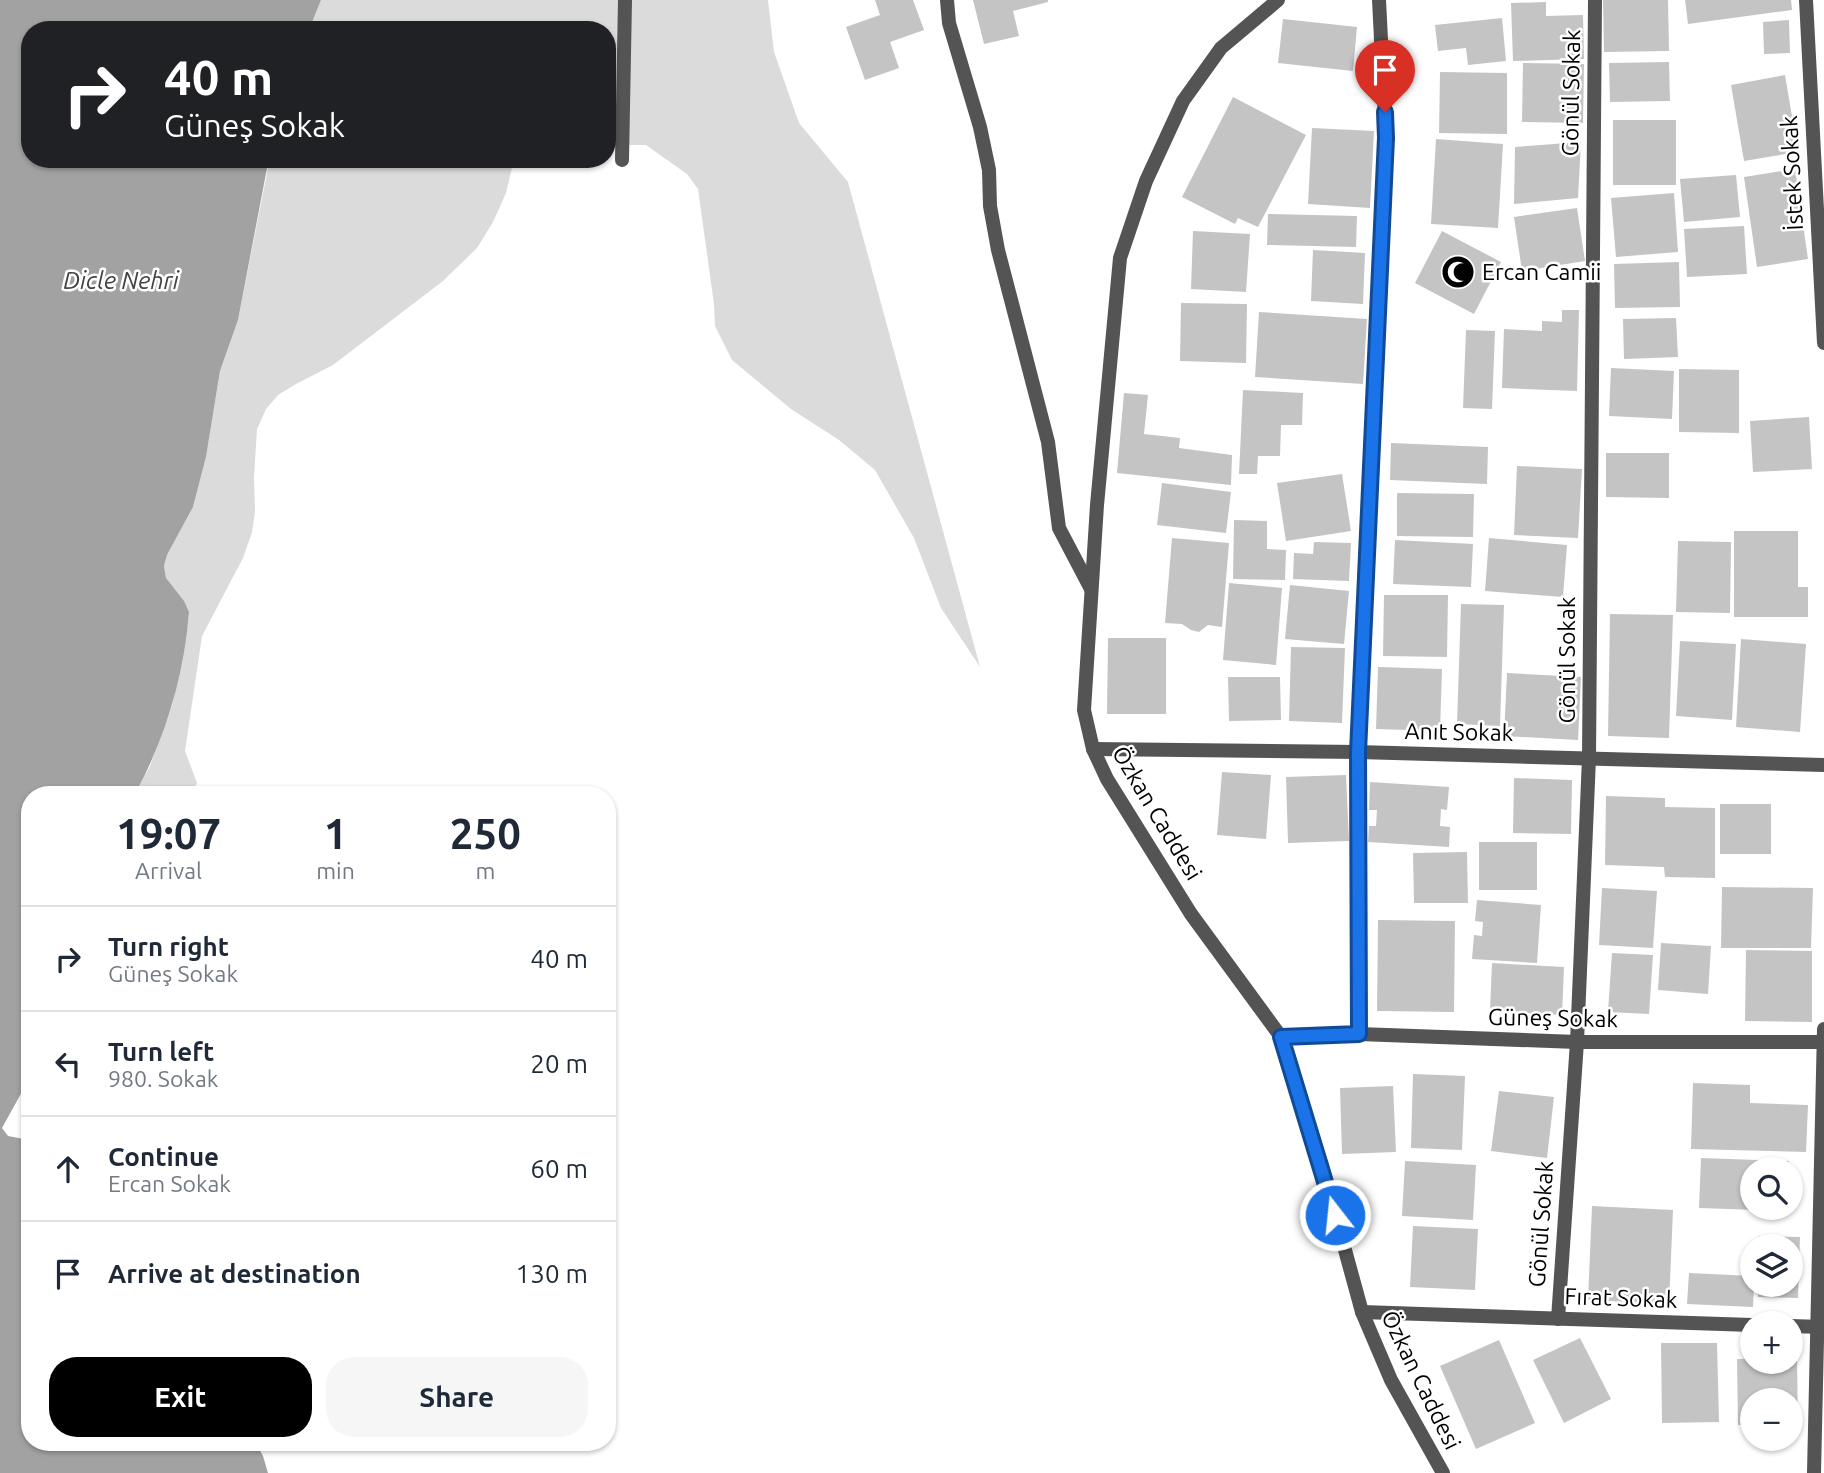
<!DOCTYPE html>
<html lang="en">
<head>
<meta charset="utf-8">
<style>
  :root { --surface:#fff; --page:#f6f6f7; --text:#1f2937; --muted:#747a83; --line:#e0e1e3; --accent:#000 }
  body { margin:0; font-family:Ubuntu,sans-serif; background:var(--page); color:var(--text); height:100vh; display:flex; flex-direction:column; font-size:26px; white-space:nowrap }
  * { box-sizing:border-box; margin:0 }
  p { font-size:23px; color:var(--muted) }
  .icon { flex:none; width:38px; height:38px; fill:none; stroke:currentColor; stroke-width:2; stroke-linecap:round; stroke-linejoin:round }
  .map { position:relative; flex:1; overflow:hidden }
  .sheet { position:absolute; left:21px; top:786px; width:595px; height:665px; display:flex; flex-direction:column; background:var(--surface); border-radius:28px; box-shadow:0 2px 5px #0004 }
  .sheet>* { flex:none }
  .banner { position:absolute; left:21px; top:21px; width:595px; height:147px; border-radius:28px; box-shadow:0 2px 5px #0004; background:#202124; color:#fff; overflow:hidden }
  .controls { position:absolute; left:1740px; top:1157px; display:grid; gap:14px }
  .controls a { display:grid; place-items:center; width:63px; height:63px; border-radius:50%; background:var(--surface); box-shadow:0 2px 5px #0004; font-size:35px }
  .pin { position:absolute; display:grid; place-items:center; width:60px; height:60px; color:#fff; margin:-72px -30px; border-radius:50% 50% 50% 0; rotate:-45deg; box-shadow:0 0 7px #0007 }
  .pin .icon { rotate:45deg }
  .me { position:absolute; width:77px; margin:-38px; rotate:344deg; stroke-linejoin:round; filter:drop-shadow(0 0 5px #0008) }
  .turn { display:flex; align-items:center; gap:24px; height:147px; padding:0 28px; font-size:32px }
  .turn .icon { width:91px; height:91px; stroke-width:2.5 }
  .turn b { display:block; font-size:49px; line-height:60px }
  .eta { display:flex; justify-content:space-evenly; align-items:center; height:119px; text-align:center }
  .eta b { font-size:42px; font-weight:700; line-height:49px }
  .primary-button { display:flex; gap:14px; margin-top:auto; padding:14px 28px }
  .primary-button a { flex:1; height:80px; border-radius:28px; background:var(--accent); color:#fff; font-size:28px; font-weight:700; line-height:80px; text-align:center }
  .primary-button a+a { background:var(--page); color:var(--text) }
  ul { padding:0; list-style:none }
  li { display:flex; align-items:center; gap:21px; height:105px; padding:0 28px; border-top:2px solid var(--line) }
  li div { flex:1 }
  li b { display:block; font-size:26px }
  li em { font-style:normal }
  .map>svg:first-child { display:block }
  .green { fill:#dbdbdb }
  .water { fill:#a2a2a2 }
  .building { fill:#c4c4c4 }
  .lines { fill:none; stroke-linecap:round; stroke-linejoin:round }
  .service { stroke:#545454; stroke-width:14 }
  .minor { stroke:#545454; stroke-width:14 }
  .tertiary { stroke:#545454; stroke-width:14 }
  .route-casing { stroke:#114b97; stroke-width:18 }
  .route { stroke:#1a73e8; stroke-width:12 }
  .labels { text-anchor:middle; stroke-width:5; stroke-linejoin:round; paint-order:stroke }
  .street-label { font-size:23px; fill:#000; stroke:#fff }
  .poi-label { font-size:23px; fill:#000; stroke:#fff; text-anchor:start }
  .water-label { font-size:24px; font-style:italic; fill:#434343; stroke:#fff }
</style>
</head>
<body>
<div class="map">
<svg width="1824" height="1473" viewBox="0 0 1824 1473">
  <rect width="100%" height="100%" fill="#fff"/>
  <!-- green -->
  <g class="green">
    <polygon points="321,0 768,0 774,52 799,123 848,182 980,667 941,608 914,538 875,470 839,440 791,409 732,360 715,326 714,304 698,189 687,174 646,145 607,145 607,30 309,30"/>
    <polygon points="273,159 514,159 506,193 493,222 477,248 443,281 333,365 296,384 278,395 266,409 257,429 254,477 255,512 252,532 243,558 202,636 185,751 197,783 192,794 135,794 150,766 172,706 187,630 189,612 166,578 164,566 167,555 193,507 206,457 220,371 238,320 269,163"/>
  </g>
  <!-- water -->
  <path class="water" d="M0,0H321L309,30H30V159H273L268,163L238,320L220,371L206,457L193,507L167,555L164,566L166,578L184,601L189,612C184,676 165,739 135,794H30V1083L23,1090L2,1128L8,1136L24,1139L30,1133V1442H255L263,1456L268,1473H0Z"/>
  <!-- building -->
  <g class="building">
    <polygon points="875,0 913,0 924,30 890,42 899,68 865,80 846,27 880,15"/>
    <polygon points="973,0 1048,0 1048,2 1013,11 1019,36 984,44"/>
    <polygon points="1603,0 1668,0 1669,51 1604,52"/>
    <polygon points="1685,0 1791,0 1792,10 1688,24"/>
    <polygon points="1546,2 1546,16 1583,15 1584,59 1513,61 1511,3"/>
    <polygon points="1502,18 1506,61 1468,65 1466,48 1438,51 1435,25"/>
    <polygon points="1283,19 1357,27 1353,71 1278,63"/>
    <polygon points="1789,20 1790,53 1764,54 1763,22"/>
    <polygon points="1669,62 1670,101 1610,102 1609,63"/>
    <polygon points="1523,63 1584,64 1583,123 1522,122"/>
    <polygon points="1440,72 1507,73 1507,134 1439,133"/>
    <polygon points="1785,75 1798,152 1744,161 1731,85"/>
    <polygon points="1233,97 1306,135 1258,227 1238,218 1235,224 1182,197"/>
    <rect x="1613" y="120" width="63" height="65"/>
    <polygon points="1312,128 1374,131 1370,208 1308,204"/>
    <polygon points="1436,139 1503,144 1498,228 1431,224"/>
    <polygon points="1581,142 1578,198 1514,204 1515,147"/>
    <polygon points="1795,169 1808,259 1757,267 1744,177"/>
    <polygon points="1736,175 1740,217 1684,222 1680,179"/>
    <polygon points="1674,193 1678,252 1616,257 1611,198"/>
    <polygon points="1577,208 1585,261 1522,271 1514,217"/>
    <polygon points="1268,214 1357,216 1356,247 1267,245"/>
    <polygon points="1744,226 1747,274 1687,277 1684,229"/>
    <polygon points="1193,231 1250,234 1246,292 1191,289"/>
    <polygon points="1442,231 1501,262 1474,314 1415,283"/>
    <polygon points="1313,250 1365,253 1363,304 1311,301"/>
    <polygon points="1679,262 1680,307 1615,308 1614,264"/>
    <polygon points="1181,303 1247,304 1246,363 1180,361"/>
    <polygon points="1562,310 1579,310 1577,391 1502,388 1504,329 1542,331 1542,321 1562,322"/>
    <polygon points="1259,312 1367,319 1363,384 1255,377"/>
    <polygon points="1676,318 1678,357 1624,359 1623,319"/>
    <polygon points="1466,330 1495,331 1492,409 1463,408"/>
    <polygon points="1611,368 1674,371 1672,419 1609,416"/>
    <polygon points="1679,369 1739,370 1739,433 1679,432"/>
    <polygon points="1243,390 1303,393 1302,425 1281,425 1280,456 1258,456 1257,474 1239,474"/>
    <polygon points="1124,393 1148,395 1144,434 1180,438 1179,448 1232,455 1231,485 1117,473"/>
    <polygon points="1809,417 1812,469 1753,472 1750,421"/>
    <polygon points="1391,443 1488,447 1487,484 1390,480"/>
    <polygon points="1606,453 1669,453 1669,498 1606,497"/>
    <polygon points="1517,466 1582,469 1578,538 1514,535"/>
    <polygon points="1342,474 1351,531 1286,541 1277,483"/>
    <polygon points="1162,483 1231,492 1226,533 1157,525"/>
    <polygon points="1397,493 1474,494 1473,537 1397,536"/>
    <polygon points="1234,520 1267,521 1267,549 1286,550 1285,580 1233,579"/>
    <polygon points="1734,531 1798,531 1798,587 1808,587 1808,617 1734,617"/>
    <polygon points="1172,538 1229,543 1222,627 1208,625 1199,632 1191,630 1182,624 1165,623"/>
    <polygon points="1489,538 1567,545 1563,597 1485,591"/>
    <polygon points="1395,540 1473,544 1471,587 1393,584"/>
    <polygon points="1678,541 1731,542 1730,613 1676,612"/>
    <polygon points="1314,542 1351,543 1349,581 1293,579 1294,553 1313,554"/>
    <polygon points="1229,583 1282,588 1276,665 1223,660"/>
    <polygon points="1290,585 1349,591 1344,644 1285,639"/>
    <polygon points="1384,595 1448,595 1447,657 1383,656"/>
    <polygon points="1461,604 1504,605 1500,726 1457,724"/>
    <polygon points="1610,614 1673,615 1669,738 1608,736"/>
    <polygon points="1108,638 1166,638 1166,714 1107,714"/>
    <polygon points="1741,639 1806,644 1800,732 1736,727"/>
    <polygon points="1680,641 1736,644 1732,720 1676,716"/>
    <polygon points="1291,647 1345,648 1342,723 1289,721"/>
    <polygon points="1378,667 1442,669 1440,731 1376,729"/>
    <polygon points="1507,673 1581,677 1578,740 1504,736"/>
    <polygon points="1228,677 1280,677 1281,720 1229,721"/>
    <polygon points="1222,772 1271,775 1266,839 1217,835"/>
    <polygon points="1346,775 1349,841 1288,843 1286,777"/>
    <polygon points="1514,778 1572,780 1571,834 1513,833"/>
    <polygon points="1370,782 1449,787 1447,810 1441,809 1440,826 1450,827 1449,847 1368,842 1369,826 1376,826 1377,810 1369,810"/>
    <polygon points="1606,796 1665,798 1665,807 1715,808 1715,878 1665,877 1664,867 1605,865"/>
    <rect x="1720" y="804" width="51" height="50"/>
    <rect x="1479" y="842" width="58" height="48"/>
    <polygon points="1467,852 1468,903 1414,903 1413,853"/>
    <polygon points="1722,887 1813,888 1811,948 1721,948"/>
    <polygon points="1602,888 1657,891 1653,948 1599,945"/>
    <polygon points="1477,900 1541,905 1537,963 1472,959 1474,935 1482,936 1483,922 1475,921"/>
    <polygon points="1378,920 1455,921 1454,1012 1377,1011"/>
    <polygon points="1661,943 1711,946 1708,994 1658,990"/>
    <polygon points="1746,950 1812,951 1812,1022 1745,1021"/>
    <polygon points="1612,953 1653,955 1649,1014 1608,1012"/>
    <polygon points="1492,963 1564,967 1562,1015 1490,1011"/>
    <polygon points="1413,1074 1465,1076 1462,1150 1411,1148"/>
    <polygon points="1693,1083 1750,1085 1750,1103 1808,1105 1806,1152 1691,1149"/>
    <polygon points="1393,1086 1396,1152 1342,1154 1340,1088"/>
    <polygon points="1499,1091 1554,1097 1547,1158 1491,1151"/>
    <polygon points="1701,1158 1789,1161 1789,1169 1752,1169 1752,1208 1788,1208 1788,1211 1699,1208"/>
    <polygon points="1405,1161 1476,1165 1473,1220 1402,1216"/>
    <polygon points="1592,1206 1673,1210 1669,1304 1588,1300"/>
    <polygon points="1413,1226 1478,1229 1475,1290 1410,1287"/>
    <polygon points="1759,1236 1800,1237 1798,1298 1758,1297 1758,1284 1790,1284 1790,1246 1759,1246"/>
    <polygon points="1689,1273 1752,1276 1752,1284 1754,1284 1753,1307 1687,1304"/>
    <polygon points="1580,1338 1611,1399 1564,1423 1533,1360"/>
    <polygon points="1499,1340 1535,1423 1476,1449 1440,1366"/>
    <polygon points="1661,1343 1717,1343 1719,1422 1662,1423"/>
    <polygon points="1790,1358 1797,1358 1798,1424 1790,1424 1790,1400 1752,1400 1752,1424 1738,1425 1737,1359 1752,1359 1752,1362 1790,1362"/>
  </g>
  <g class="lines">
    <!-- service -->
    <polyline class="service" points="947,0 949,23 980,127 989,170 990,206 998,250 1048,442 1059,528 1091,589"/>
    <!-- minor -->
    <g class="minor">
      <polyline points="1806,0 1824,343"/>
      <polyline points="1093,749 1358,752 1824,765"/>
      <polyline points="1359,1034 1358,752 1386,138 1379,0"/>
      <polyline points="1281,1037 1359,1034 1577,1042 1824,1042"/>
      <polyline points="1362,1312 1752,1325"/>
      <polyline points="1558,1319 1577,1042 1589,758 1595,0"/>
      <polyline points="1790,1326 1823,1327"/>
      <polyline points="1814,1473 1824,1029"/>
    </g>
    <!-- tertiary -->
    <g class="tertiary">
      <polyline points="1278,0 1221,48 1183,101 1146,181 1120,258 1097,505 1084,710 1093,749 1107,779 1191,914 1281,1037 1322,1166 1362,1312 1391,1380 1443,1473"/>
      <polyline points="622,160 625,0"/>
    </g>
  </g>
  <g class="lines">
    <defs>
      <polyline id="route" points="1335,1215 1281,1037 1359,1034 1358,752 1386,138 1385,112"/>
    </defs>
    <!-- route casing -->
    <use href="#route" class="route-casing"/>
    <!-- route -->
    <use href="#route" class="route"/>
  </g>
  <!-- icons -->
  <defs>
    <symbol id="mosque-disc" viewBox="-11 -11 22 22"><circle r="9.5" fill="#000" stroke="#fff"/><path d="M3.5-4.9A6 6 0 1 0 3.5 4.9A5 5 0 1 1 3.5-4.9Z" fill="#fff"/></symbol>
  </defs>
  <g fill-rule="evenodd">
    <use href="#mosque-disc" x="1439" y="253" width="38" height="38"/>
  </g>
  <g class="labels">
    <!-- street labels -->
    <g class="street-label">
      <text transform="translate(1571 93) rotate(-89)" y="8">Gönül Sokak</text>
      <text transform="translate(1792 173) rotate(-93)" y="8">İstek Sokak</text>
      <text transform="translate(1567 660) rotate(-90)" y="8">Gönül Sokak</text>
      <text transform="translate(1459 732) rotate(1)" y="8">Anıt Sokak</text>
      <text transform="translate(1157 813) rotate(59)" y="8">Özkan Caddesi</text>
      <text transform="translate(1553 1018) rotate(1)" y="8">Güneş Sokak</text>
      <text transform="translate(1541 1224) rotate(-86)" y="8">Gönül Sokak</text>
      <text transform="translate(1621 1298) rotate(2)" y="8">Fırat Sokak</text>
      <text transform="translate(1421 1380) rotate(64)" y="8">Özkan Caddesi</text>
    </g>
    <!-- poi labels -->
    <g class="poi-label">
      <text x="1482" y="280">Ercan Camii</text>
    </g>
    <!-- water labels -->
    <g class="water-label">
      <text x="121" y="289">Dicle Nehri</text>
    </g>
  </g>
</svg>
<div class="controls">
<a><svg class="icon" aria-label="search" viewBox="0 0 24 24"><circle cx="10" cy="10" r="6"/><path d="M15 15l6 6"/></svg></a>
<a><svg class="icon" aria-label="layers" viewBox="0 0 24 24"><path d="M12 4l9 5-9 5-9-5zM3 14l9 5 9-5"/></svg></a>
<a>+</a>
<a>−</a>
</div>
<div class="pin" style="left:1385px;top:112px;background:#d93025"><svg class="icon" aria-label="arrive" viewBox="0 0 24 24"><path d="M6 21V4h12l-3 4 3 4H6"/></svg></div>
<svg class="me" style="left:1335px;top:1215px" viewBox="-20 -20 40 40"><circle r="17" fill="#1a73e8" stroke="#fff" stroke-width="3"/><path d="M0-11L8 9 0 5-8 9z" fill="#fff"/></svg>
<div class="banner">
<div class="turn"><svg class="icon" aria-label="right" viewBox="0 0 24 24"><path d="M7 20v-9h11M14 6l5 5-5 5"/></svg><div><b>40 m</b>Güneş Sokak</div></div>
</div>
<section class="sheet">
<div class="eta">
<div><b>19:07</b><p>Arrival</p></div>
<div><b>1</b><p>min</p></div>
<div><b>250</b><p>m</p></div>
</div>
<ul>
<li><svg class="icon" aria-label="right" viewBox="0 0 24 24"><path d="M7 20v-9h11M14 6l5 5-5 5"/></svg><div><b>Turn right</b><p>Güneş Sokak</p></div><em>40 m</em></li>
<li><svg class="icon" aria-label="left" viewBox="0 0 24 24"><path d="M17 20v-9H6M10 6l-5 5 5 5"/></svg><div><b>Turn left</b><p>980. Sokak</p></div><em>20 m</em></li>
<li><svg class="icon" aria-label="ahead" viewBox="0 0 24 24"><path d="M12 20V5M6 11l6-6 6 6"/></svg><div><b>Continue</b><p>Ercan Sokak</p></div><em>60 m</em></li>
<li><svg class="icon" aria-label="arrive" viewBox="0 0 24 24"><path d="M6 21V4h12l-3 4 3 4H6"/></svg><div><b>Arrive at destination</b></div><em>130 m</em></li>
</ul>
<div class="primary-button"><a>Exit</a><a>Share</a></div>
</section>
</div>
</body>
</html>
